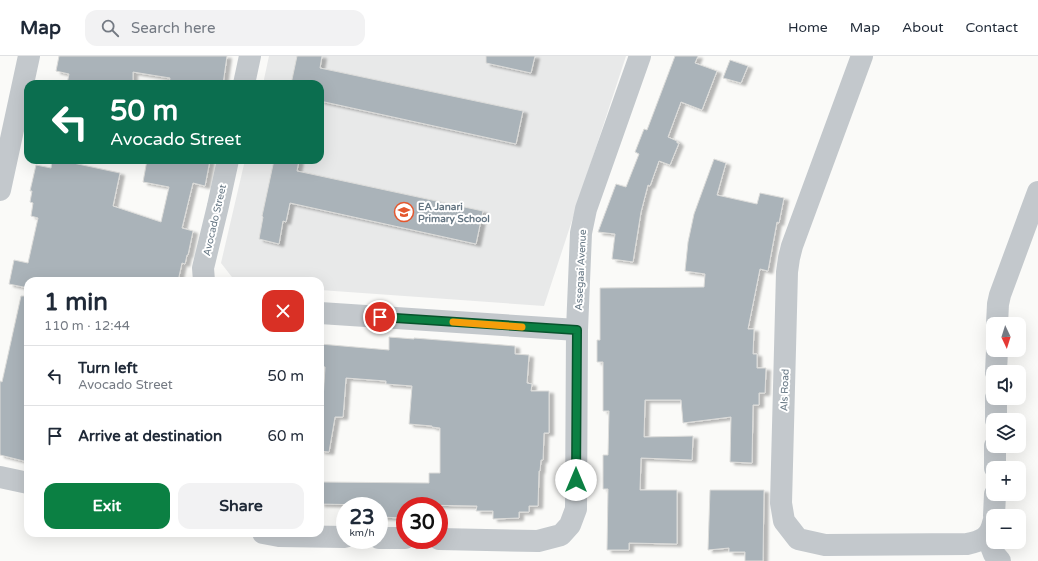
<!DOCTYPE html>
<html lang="en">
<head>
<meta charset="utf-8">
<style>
  :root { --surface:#fff; --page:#f2f2f3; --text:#1f2937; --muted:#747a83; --line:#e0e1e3; --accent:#0b8043 }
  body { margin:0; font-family:"Varela Round",sans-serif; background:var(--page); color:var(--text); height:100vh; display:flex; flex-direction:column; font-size:15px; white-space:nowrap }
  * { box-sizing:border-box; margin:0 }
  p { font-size:13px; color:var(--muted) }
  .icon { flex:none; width:22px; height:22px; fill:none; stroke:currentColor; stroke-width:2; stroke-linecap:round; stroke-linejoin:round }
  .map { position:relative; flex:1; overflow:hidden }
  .sheet { position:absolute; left:24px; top:221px; width:300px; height:260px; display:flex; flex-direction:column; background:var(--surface); border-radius:12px; box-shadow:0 4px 16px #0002 }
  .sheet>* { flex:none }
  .banner { position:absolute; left:24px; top:24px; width:300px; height:84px; border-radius:12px; box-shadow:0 4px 16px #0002; background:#0b6e4f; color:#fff; overflow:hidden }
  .needle { width:26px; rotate:176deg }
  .controls { position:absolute; left:986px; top:261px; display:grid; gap:8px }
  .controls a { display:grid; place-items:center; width:40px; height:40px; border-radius:8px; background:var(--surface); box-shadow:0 4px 16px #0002; font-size:20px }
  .speed { position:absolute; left:336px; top:441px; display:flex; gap:8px; font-size:20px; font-weight:700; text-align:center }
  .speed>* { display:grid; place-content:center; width:52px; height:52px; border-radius:50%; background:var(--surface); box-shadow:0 4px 16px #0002; line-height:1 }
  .speed small { font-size:10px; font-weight:400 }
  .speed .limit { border:6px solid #d22; background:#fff; color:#111 }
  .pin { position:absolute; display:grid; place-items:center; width:34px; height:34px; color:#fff; margin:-17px; border:2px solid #fff; border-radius:50%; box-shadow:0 1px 4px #0007 }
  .me { position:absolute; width:44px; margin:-22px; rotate:0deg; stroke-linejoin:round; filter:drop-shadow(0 0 3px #0008) }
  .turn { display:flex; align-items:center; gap:14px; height:84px; padding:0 20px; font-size:18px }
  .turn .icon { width:52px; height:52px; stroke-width:2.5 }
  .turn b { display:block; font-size:28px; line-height:34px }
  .round { display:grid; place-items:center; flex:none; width:42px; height:42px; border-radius:12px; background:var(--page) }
  .headline { display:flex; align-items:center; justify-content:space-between; height:68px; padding:0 20px }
  h1 { font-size:24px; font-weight:800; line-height:30px }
  .button { display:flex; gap:8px; margin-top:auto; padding:8px 20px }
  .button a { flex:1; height:46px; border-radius:12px; background:var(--accent); color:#fff; font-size:16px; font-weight:800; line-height:46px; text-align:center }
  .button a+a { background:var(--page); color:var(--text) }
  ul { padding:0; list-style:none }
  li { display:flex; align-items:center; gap:12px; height:60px; padding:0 20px; border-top:1px solid var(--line) }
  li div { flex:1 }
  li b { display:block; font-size:15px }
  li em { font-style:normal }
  header { display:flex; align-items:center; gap:24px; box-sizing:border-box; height:56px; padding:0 20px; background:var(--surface); border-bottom:1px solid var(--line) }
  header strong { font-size:19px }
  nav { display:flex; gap:22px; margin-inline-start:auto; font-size:14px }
  .search { width:280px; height:36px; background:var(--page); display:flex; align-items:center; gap:10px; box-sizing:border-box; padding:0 14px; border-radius:12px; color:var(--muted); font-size:15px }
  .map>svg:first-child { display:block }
  .built { fill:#e8e9e9 }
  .building { fill:#aab3b9; stroke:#dcdcda; filter:url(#shadow) }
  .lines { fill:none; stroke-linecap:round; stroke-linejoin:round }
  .minor { stroke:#c3c8cc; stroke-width:22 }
  .route-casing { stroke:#07532c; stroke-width:10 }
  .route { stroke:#0b8043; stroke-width:7 }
  .slow { stroke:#f59e0b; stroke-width:7 }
  .labels { text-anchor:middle; stroke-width:4; stroke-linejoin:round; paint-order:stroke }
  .poi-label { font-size:10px; font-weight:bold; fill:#657683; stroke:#fff; text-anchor:start }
  .street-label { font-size:10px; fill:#657683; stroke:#fff }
</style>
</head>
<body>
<header>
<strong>Map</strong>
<div class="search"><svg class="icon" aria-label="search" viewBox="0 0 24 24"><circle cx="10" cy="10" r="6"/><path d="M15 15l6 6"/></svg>Search here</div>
<nav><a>Home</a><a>Map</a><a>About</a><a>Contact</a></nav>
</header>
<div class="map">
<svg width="1038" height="505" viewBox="0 0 1038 505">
  <defs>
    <filter id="shadow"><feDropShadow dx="4.5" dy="2.5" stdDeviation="1" flood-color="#0004"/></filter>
  </defs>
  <rect width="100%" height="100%" fill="#fafaf8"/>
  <!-- built -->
  <polygon class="built" points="269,0 626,0 544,250 320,234 320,225 235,225 221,207 245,104 320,104 320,28 263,28"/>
  <!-- building -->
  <g class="building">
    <polygon points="59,0 227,0 223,28 169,28 170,22 133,16 133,28 67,28 69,18 56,15"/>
    <polygon points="297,0 322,0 320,12 523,55 516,88 320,45 320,28 291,28"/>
    <polygon points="486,0 535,0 531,17 486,7"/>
    <polygon points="675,0 698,0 695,7 717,15 702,54 681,46 668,81 677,85 677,87 679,87 670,109 659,105 650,130 648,129 641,156 633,206 612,203 615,178 598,176 616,128 626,131 639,98 635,96 644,73 647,74"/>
    <polygon points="730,4 748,10 741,27 723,22"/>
    <polygon points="714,103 726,107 717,139 757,148 760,137 784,142 779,167 777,166 768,215 760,213 748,273 754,273 753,298 757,298 757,312 766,312 765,337 759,337 759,349 753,349 752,407 730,406 731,361 683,367 681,344 645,344 644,381 693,380 692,404 641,402 640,434 677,434 677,488 629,487 629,494 607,494 608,433 603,433 603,399 608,399 609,355 603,355 603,306 597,306 597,284 600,284 600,232 704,231 705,218 685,215 688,186 694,158"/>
    <polygon points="52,104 59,104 120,117 113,150 161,166 169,131 143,126 147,104 210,104 205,130 193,127 182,172 193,175 188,199 187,199 185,208 182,207 178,225 28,225 28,232 9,228 14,204 28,207 38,162 31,160 33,147 30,146 32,135 30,135 36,109 51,112"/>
    <polygon points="274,104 299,104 297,115 483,155 476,188 290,147 286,166 283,165 279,188 259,183 263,161 262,160"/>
    <polygon points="21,240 28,240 28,406 0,399 0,325 2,326"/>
    <polygon points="389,281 414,283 414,282 515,290 515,298 529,299 527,327 532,328 531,335 549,335 549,377 544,377 543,404 541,404 540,415 539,415 538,450 529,450 529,456 519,456 519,462 493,463 493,455 476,455 477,450 419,449 419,450 405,450 405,462 379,461 379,450 368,450 368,449 320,448 320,426 429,427 429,417 440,417 440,372 432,371 432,370 409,368 412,330 386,328 386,325 346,322 343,361 335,361 329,396 320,395 320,344 323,344 325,311 320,310 320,288 389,294"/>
    <polygon points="710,434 764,434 763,505 745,505 745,496 729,496 729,492 708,494"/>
  </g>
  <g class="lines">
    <!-- minor -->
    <g class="minor">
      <path d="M862,0L792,190L789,202L787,216L781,447L784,465L798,483L825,489L967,488C981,485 990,482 993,467"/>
      <polyline points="244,28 250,0"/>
      <polyline points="0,134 29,0"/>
      <polyline points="204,225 203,212 218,150 228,104"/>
      <polyline points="320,257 577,274"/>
      <polyline points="997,268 998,248 1000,239 1038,136"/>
      <polyline points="996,316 997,294"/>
      <polyline points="996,364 996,342"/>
      <polyline points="995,412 995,390"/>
      <polyline points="0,421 28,427"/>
      <polyline points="994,460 995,438"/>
      <polyline points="263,477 279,480 345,481"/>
      <polyline points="987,480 994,498 1000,505"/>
      <polyline points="379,482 405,482"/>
      <polyline points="439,483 538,485 561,479 570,469 576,453 577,274 581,177 586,153 640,0"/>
    </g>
  </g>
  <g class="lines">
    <defs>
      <polyline id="route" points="380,261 577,274 576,424"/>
    </defs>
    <!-- route casing -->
    <use href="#route" class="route-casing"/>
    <!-- route -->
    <use href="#route" class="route"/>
    <!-- slow -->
    <polyline class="slow" points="453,266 522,271"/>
  </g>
  <!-- icons -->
  <defs>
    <symbol id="school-ring" viewBox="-11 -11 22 22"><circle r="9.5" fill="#fff" stroke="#e4572e" stroke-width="1.5"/><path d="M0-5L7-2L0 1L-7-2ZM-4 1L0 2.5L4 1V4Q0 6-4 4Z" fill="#e4572e"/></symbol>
  </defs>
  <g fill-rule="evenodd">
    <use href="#school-ring" x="393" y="145" width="22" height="22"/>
  </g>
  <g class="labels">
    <!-- poi labels -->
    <g class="poi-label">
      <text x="418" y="154">EA Janari<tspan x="418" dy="12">Primary School</tspan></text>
    </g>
    <!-- street labels -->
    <g class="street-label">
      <text transform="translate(214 164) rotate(-77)" y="4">Avocado Street</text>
      <text transform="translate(580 214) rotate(-87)" y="4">Assegaai Avenue</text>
      <text transform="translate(784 334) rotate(-88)" y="4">Als Road</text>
    </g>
  </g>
</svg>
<div class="controls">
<a><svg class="needle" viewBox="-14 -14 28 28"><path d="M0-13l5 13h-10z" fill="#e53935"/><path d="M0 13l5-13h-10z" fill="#747a83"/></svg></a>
<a><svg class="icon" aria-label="sound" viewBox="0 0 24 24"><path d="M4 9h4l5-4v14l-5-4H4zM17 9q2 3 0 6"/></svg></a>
<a><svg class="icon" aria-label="layers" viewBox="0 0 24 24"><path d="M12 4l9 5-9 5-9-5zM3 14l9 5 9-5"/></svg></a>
<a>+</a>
<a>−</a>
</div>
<div class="speed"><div>23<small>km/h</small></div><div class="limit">30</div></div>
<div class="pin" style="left:380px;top:261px;background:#d93025"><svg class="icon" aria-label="arrive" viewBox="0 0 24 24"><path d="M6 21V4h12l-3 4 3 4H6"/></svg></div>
<svg class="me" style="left:576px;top:424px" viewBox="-20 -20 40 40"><circle r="19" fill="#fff"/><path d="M0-13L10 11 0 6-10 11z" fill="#0b8043"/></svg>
<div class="banner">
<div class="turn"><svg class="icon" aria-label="left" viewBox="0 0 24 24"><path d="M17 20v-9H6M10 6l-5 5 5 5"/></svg><div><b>50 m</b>Avocado Street</div></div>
</div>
<section class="sheet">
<div class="headline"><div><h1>1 min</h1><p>110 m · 12:44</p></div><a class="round" style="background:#d93025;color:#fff"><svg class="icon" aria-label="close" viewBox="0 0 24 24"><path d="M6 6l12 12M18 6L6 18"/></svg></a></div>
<ul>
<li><svg class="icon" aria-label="left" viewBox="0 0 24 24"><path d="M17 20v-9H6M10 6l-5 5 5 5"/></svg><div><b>Turn left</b><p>Avocado Street</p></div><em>50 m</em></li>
<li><svg class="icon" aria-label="arrive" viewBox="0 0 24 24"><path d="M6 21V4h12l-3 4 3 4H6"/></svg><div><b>Arrive at destination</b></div><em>60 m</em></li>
</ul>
<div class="button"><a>Exit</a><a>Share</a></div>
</section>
</div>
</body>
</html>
